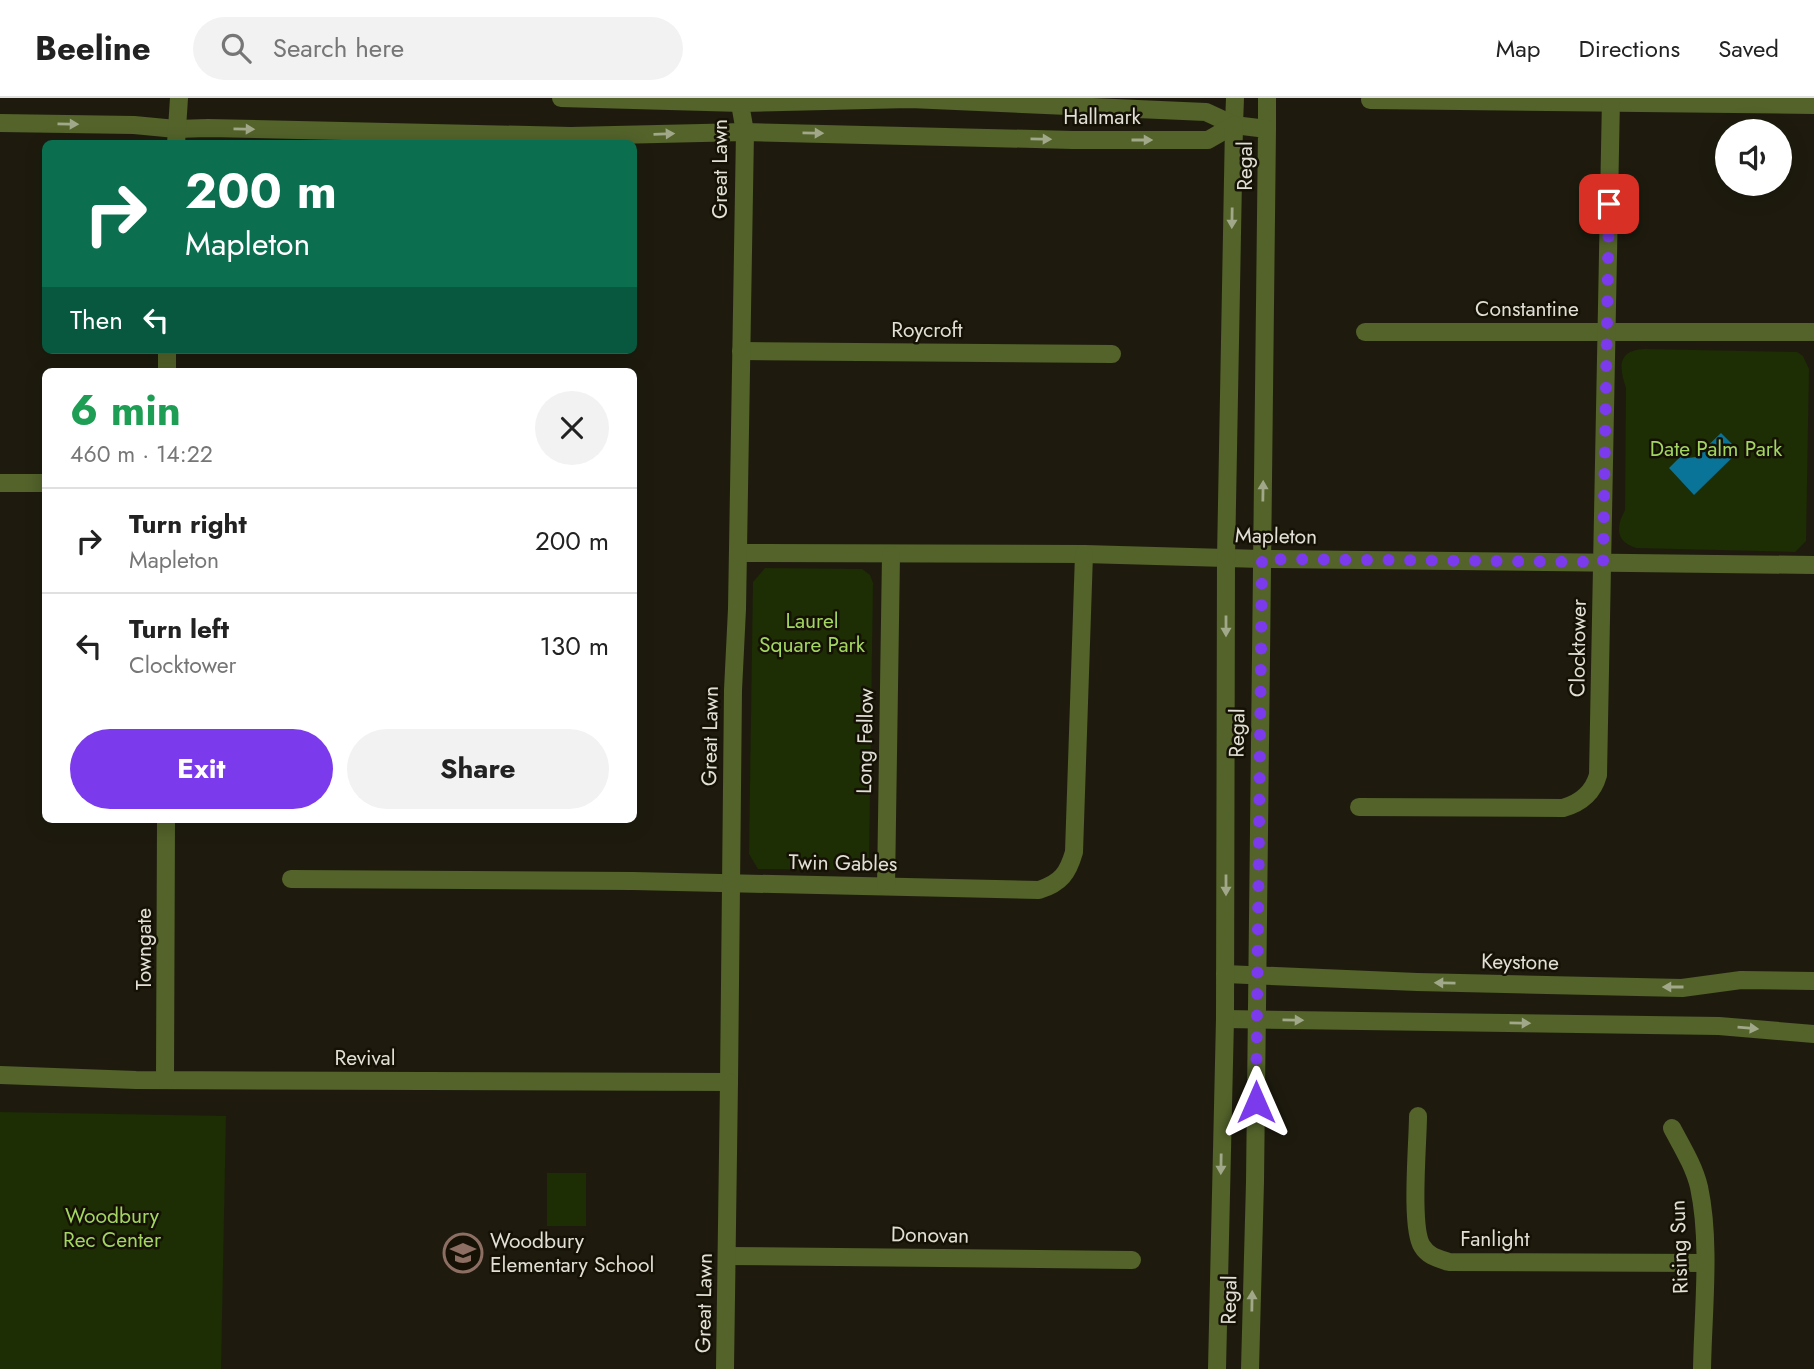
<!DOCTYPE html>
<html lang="en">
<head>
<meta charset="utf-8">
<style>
  :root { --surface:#fff; --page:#f2f2f2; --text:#222; --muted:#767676; --line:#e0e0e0; --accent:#7c3aed }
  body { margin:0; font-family:Jost,sans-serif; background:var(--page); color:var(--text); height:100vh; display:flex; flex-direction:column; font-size:26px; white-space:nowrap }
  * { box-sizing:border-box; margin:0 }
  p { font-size:23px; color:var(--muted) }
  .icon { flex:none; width:38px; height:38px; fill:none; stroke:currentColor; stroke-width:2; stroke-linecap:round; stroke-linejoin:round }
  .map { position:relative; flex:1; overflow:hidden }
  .drawer { position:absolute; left:42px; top:270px; width:595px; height:455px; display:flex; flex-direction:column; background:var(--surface); border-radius:10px; box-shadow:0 4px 18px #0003 }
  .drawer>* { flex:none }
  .top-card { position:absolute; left:42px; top:42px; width:595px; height:214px; border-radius:10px; box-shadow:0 4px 18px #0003; background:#0b6e4f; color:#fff; overflow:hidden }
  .buttons { position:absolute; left:1715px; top:21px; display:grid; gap:14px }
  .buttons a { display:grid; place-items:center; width:77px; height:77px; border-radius:50%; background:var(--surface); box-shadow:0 4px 18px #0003; font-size:35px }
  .pin { position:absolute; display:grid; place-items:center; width:60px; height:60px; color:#fff; margin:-30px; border-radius:14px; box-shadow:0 4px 10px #0006 }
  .me { position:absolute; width:77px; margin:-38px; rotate:0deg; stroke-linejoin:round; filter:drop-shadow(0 0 5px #0008) }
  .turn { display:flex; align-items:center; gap:24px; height:147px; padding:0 28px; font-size:32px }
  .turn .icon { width:91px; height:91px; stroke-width:2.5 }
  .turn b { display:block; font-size:49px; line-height:60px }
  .then { display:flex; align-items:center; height:66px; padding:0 28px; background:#0003; gap:14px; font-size:26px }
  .round { display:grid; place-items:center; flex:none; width:74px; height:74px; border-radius:37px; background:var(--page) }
  .headline { display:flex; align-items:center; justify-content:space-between; height:119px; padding:0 28px }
  h1 { font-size:42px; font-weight:700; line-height:52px; color:#1e9e55 }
  .cta { display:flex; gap:14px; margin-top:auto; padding:14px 28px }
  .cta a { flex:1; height:80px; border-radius:42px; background:var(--accent); color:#fff; font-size:28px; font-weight:700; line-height:80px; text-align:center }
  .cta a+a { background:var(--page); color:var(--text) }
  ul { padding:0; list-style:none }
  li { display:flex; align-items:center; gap:21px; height:105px; padding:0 28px; border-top:2px solid var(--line) }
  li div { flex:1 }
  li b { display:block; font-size:26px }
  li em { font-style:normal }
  header { display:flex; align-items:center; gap:42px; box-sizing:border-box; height:98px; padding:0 35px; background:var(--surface); border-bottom:2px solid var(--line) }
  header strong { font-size:33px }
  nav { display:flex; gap:38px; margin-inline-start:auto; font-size:24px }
  .search { width:490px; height:63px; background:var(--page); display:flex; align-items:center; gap:18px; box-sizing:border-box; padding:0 24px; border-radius:38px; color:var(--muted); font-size:26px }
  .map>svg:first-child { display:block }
  .green { fill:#1d2d04 }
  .water { fill:#097398 }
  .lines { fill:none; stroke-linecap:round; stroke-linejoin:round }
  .minor { stroke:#53632a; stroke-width:18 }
  .tertiary { stroke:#53632a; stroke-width:18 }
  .oneway { fill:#a1a789 }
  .route { stroke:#7c3aed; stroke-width:12; stroke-dasharray:0 21.6 }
  .labels { text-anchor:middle; stroke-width:5; stroke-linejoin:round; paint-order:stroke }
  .street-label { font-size:21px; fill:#e1dfd6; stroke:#151205 }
  .park-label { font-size:21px; fill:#a3d661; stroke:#151205 }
  .poi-label { font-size:21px; fill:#e1dfd6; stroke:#151205; text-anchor:start }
</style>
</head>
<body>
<header>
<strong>Beeline</strong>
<div class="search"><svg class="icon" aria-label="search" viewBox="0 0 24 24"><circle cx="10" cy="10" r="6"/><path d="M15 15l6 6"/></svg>Search here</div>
<nav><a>Map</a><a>Directions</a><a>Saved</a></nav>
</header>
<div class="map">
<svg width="1814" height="1271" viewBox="0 0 1814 1271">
  <rect width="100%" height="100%" fill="#1e1b0e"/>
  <!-- green -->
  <g class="green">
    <path d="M1645,251L1797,254L1803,258L1809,271L1806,443L1795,454L1636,450C1615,443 1616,429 1625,412L1626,290C1619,269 1617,252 1645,251Z"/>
    <polygon points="765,470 862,471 870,477 873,485 869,762 863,769 855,772 758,771 749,756 753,484"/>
    <polygon points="0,1014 226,1018 221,1271 0,1271"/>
    <rect x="547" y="1075" width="39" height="53"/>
  </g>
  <!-- water -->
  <polygon class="water" points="1721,335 1739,353 1694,397 1669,370 1684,355 1688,360 1696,359"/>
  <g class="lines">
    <!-- minor -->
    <g class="minor">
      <polyline points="1267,0 1267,31"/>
      <polyline points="1370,2 1814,7"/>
      <polyline points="1234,27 1235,0"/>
      <polyline points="1365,234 1814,234"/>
      <polyline points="741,253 1112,256"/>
      <polyline points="0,385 46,385"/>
      <polyline points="738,455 1084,456 1262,461 1814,467"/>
      <path d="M1359,709L1563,710C1581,705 1593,695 1598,677L1611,0"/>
      <path d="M291,781L633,783L1039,792C1061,785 1068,775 1074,754L1084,456"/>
      <polyline points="886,788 891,457"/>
      <polyline points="729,984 733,592 737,511 745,34 739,0"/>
      <path d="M1418,1018C1418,1044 1410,1129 1422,1148C1428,1158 1437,1160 1449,1164L1704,1165"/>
      <path d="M1672,1030C1682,1049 1694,1068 1699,1089C1711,1145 1703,1213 1702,1271"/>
      <polyline points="727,1158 1132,1162"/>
    </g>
    <!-- tertiary -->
    <g class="tertiary">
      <polyline points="561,0 742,5 910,1 1206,14 1234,27 1267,31 1255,1084 1250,1271"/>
      <polyline points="0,25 134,27 176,31 208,30 571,38 745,34 1073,42 1208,42 1234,27"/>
      <polyline points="176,46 179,0"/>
      <polyline points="167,273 167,252"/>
      <polyline points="1225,876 1417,884 1682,890 1741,882 1814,883"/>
      <polyline points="1225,921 1719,928 1814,936"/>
      <polyline points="0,977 136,982 729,984 725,1271"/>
      <polyline points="165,982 166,721"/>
      <polyline points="1217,1271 1225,921 1226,460 1234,27"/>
    </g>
  </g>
  <!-- one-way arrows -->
  <defs><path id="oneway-solid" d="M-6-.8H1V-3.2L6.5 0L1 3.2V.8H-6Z" transform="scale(1.75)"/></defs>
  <g class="oneway">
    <use href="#oneway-solid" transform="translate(68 26) rotate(1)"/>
    <use href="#oneway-solid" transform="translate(244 31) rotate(1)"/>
    <use href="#oneway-solid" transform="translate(813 35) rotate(1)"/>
    <use href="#oneway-solid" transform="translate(664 36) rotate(-2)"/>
    <use href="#oneway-solid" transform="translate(1041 41) rotate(1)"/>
    <use href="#oneway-solid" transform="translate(1142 42)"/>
    <use href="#oneway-solid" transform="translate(1232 120) rotate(91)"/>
    <use href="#oneway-solid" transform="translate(1263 393) rotate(-89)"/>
    <use href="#oneway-solid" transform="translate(1226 528) rotate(90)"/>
    <use href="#oneway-solid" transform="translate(1226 787) rotate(90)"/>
    <use href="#oneway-solid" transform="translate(1445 885) rotate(-179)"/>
    <use href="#oneway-solid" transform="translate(1673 889) rotate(-180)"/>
    <use href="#oneway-solid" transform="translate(1293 922) rotate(1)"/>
    <use href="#oneway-solid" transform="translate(1520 925) rotate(1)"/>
    <use href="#oneway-solid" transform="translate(1748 930) rotate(5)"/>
    <use href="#oneway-solid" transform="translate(1221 1066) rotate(91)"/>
    <use href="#oneway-solid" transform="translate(1252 1203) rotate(-89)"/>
  </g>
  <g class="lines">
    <!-- route -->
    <polyline class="route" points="1256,1004 1262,461 1603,464 1609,106"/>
  </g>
  <!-- icons -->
  <defs>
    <symbol id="school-ring" viewBox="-11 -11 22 22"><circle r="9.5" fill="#151205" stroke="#8d6e63" stroke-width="1.5"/><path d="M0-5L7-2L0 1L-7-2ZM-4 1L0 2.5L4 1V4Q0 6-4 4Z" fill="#8d6e63"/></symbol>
  </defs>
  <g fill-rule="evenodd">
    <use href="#school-ring" x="441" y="1133" width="44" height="44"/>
  </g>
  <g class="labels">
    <!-- street labels -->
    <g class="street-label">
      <text x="1102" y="26">Hallmark</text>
      <text transform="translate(1245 68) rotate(-90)" y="7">Regal</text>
      <text transform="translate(720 71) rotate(-90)" y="7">Great Lawn</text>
      <text x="1527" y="218">Constantine</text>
      <text x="927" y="239">Roycroft</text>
      <text transform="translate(1276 438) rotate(1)" y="7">Mapleton</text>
      <text transform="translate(1578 550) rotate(-89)" y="7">Clocktower</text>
      <text transform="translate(1237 635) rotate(-89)" y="7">Regal</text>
      <text transform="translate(710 638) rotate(-89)" y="7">Great Lawn</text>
      <text transform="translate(865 643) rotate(-89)" y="7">Long Fellow</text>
      <text transform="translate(843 765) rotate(1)" y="7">Twin Gables</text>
      <text transform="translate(144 851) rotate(-90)" y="7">Towngate</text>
      <text transform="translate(1520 864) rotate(1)" y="7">Keystone</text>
      <text x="365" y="967">Revival</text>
      <text transform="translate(930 1137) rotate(1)" y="7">Donovan</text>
      <text x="1495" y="1148">Fanlight</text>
      <text transform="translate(1679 1149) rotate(-92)" y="7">Rising Sun</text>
      <text transform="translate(1229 1202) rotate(-89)" y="7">Regal</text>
      <text transform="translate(704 1205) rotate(-89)" y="7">Great Lawn</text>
    </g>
    <!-- park labels -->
    <g class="park-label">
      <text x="1716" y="358">Date Palm Park</text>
      <text x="812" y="530">Laurel<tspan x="812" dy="24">Square Park</tspan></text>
      <text x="112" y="1125">Woodbury<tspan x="112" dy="24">Rec Center</tspan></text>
    </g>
    <!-- poi labels -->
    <g class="poi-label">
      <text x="490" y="1150">Woodbury<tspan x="490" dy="24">Elementary School</tspan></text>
    </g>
  </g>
</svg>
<div class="buttons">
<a><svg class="icon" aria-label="sound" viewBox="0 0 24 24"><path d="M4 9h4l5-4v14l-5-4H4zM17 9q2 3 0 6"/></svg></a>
</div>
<div class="pin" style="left:1609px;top:106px;background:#d93025"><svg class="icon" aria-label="arrive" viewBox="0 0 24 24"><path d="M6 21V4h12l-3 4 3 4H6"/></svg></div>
<svg class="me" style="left:1256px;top:1004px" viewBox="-20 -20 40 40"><path d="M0-17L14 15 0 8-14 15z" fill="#7c3aed" stroke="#fff" stroke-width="4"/></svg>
<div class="top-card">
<div class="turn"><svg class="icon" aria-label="right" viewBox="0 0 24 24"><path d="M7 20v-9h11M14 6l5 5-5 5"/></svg><div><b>200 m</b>Mapleton</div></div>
<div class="then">Then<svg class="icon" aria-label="left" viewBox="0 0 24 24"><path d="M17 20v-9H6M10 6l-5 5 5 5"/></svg></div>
</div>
<section class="drawer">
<div class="headline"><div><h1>6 min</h1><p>460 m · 14:22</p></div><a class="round"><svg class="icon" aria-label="close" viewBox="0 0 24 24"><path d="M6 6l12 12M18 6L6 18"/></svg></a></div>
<ul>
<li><svg class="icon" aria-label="right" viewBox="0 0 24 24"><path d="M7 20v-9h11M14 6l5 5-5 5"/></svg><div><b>Turn right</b><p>Mapleton</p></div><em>200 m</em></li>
<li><svg class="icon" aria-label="left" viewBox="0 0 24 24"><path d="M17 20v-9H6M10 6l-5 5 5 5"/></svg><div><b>Turn left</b><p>Clocktower</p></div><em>130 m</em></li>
</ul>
<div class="cta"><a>Exit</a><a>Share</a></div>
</section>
</div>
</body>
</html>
